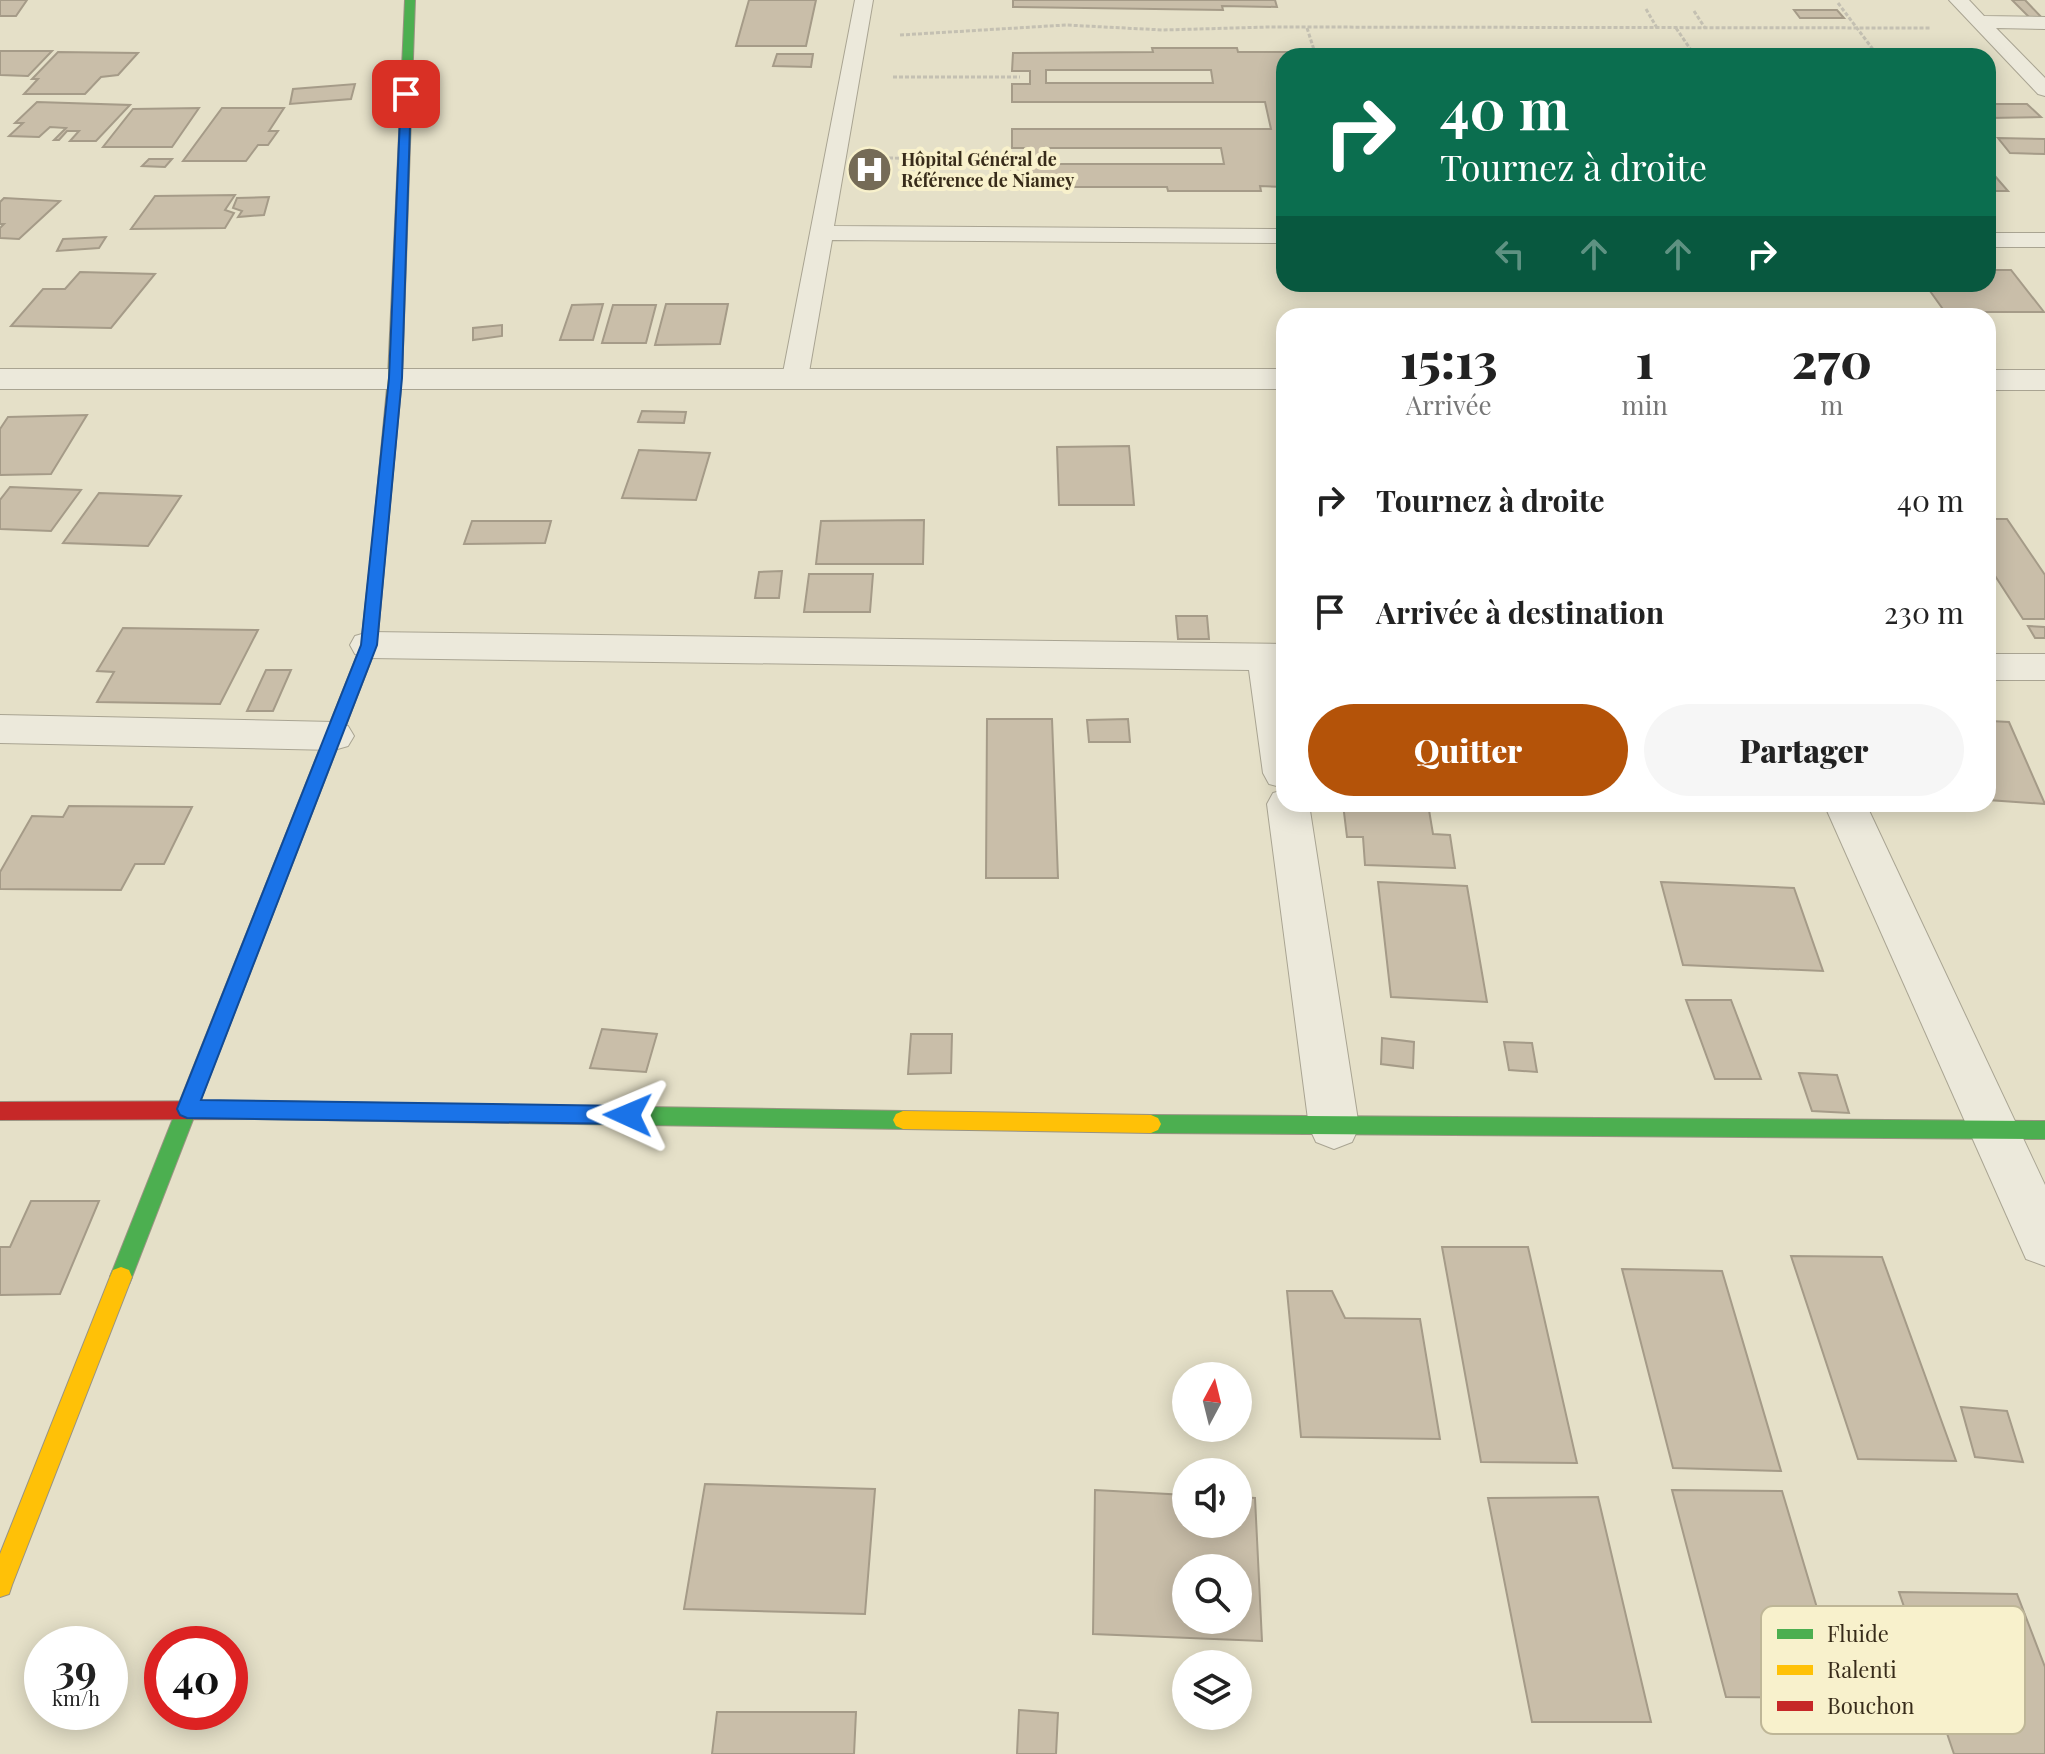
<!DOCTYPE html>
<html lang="fr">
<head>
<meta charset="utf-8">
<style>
  :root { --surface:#fff; --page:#f6f6f6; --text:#222; --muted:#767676; --accent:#b45309 }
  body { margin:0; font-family:"Playfair Display",serif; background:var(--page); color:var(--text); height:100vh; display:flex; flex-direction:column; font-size:30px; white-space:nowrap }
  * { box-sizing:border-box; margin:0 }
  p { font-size:26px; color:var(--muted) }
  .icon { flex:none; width:44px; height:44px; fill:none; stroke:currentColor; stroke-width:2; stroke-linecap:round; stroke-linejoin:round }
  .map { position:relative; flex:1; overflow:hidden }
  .sheet { position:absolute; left:1276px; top:308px; width:720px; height:504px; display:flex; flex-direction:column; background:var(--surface); border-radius:24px; box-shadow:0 4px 20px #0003 }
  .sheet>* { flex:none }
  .banner { position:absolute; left:1276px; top:48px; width:720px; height:244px; border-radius:24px; box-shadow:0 4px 20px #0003; background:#0b6e4f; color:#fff; overflow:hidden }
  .needle { width:52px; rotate:7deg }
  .buttons { position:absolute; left:1172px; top:1362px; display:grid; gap:16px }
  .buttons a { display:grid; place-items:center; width:80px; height:80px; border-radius:50%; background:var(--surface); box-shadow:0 4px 20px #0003; font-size:40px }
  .speed { position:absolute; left:24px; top:1626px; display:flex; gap:16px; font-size:40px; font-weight:700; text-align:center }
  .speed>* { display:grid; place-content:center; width:104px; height:104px; border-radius:50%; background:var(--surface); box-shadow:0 4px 20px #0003; line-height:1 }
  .speed small { font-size:20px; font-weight:400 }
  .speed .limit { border:12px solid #d22; background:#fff; color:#111 }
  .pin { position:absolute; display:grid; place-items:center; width:68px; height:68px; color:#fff; margin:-34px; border-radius:16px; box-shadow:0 4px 12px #0006 }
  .me { position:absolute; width:88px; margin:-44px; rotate:271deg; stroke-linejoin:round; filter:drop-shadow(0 0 6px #0008) }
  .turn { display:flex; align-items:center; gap:28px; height:168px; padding:0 32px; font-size:36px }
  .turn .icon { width:104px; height:104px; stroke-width:2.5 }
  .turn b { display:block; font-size:56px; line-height:68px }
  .lanes { display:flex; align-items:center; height:76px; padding:0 32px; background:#0003; justify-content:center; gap:40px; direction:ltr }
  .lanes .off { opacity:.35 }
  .eta { display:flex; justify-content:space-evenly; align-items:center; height:136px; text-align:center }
  .eta b { font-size:48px; font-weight:800; line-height:56px }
  .primary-button { display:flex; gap:16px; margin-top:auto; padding:16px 32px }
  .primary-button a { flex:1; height:92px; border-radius:48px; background:var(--accent); color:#fff; font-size:32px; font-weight:800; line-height:92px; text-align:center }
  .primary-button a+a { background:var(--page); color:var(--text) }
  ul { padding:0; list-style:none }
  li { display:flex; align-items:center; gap:24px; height:112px; padding:0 32px }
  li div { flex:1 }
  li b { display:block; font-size:30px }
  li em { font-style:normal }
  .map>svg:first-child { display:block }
  .building { fill:#c9bea9; stroke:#a59b88; stroke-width:2; fill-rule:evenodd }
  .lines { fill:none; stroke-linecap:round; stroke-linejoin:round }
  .lane-casing { stroke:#a9a492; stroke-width:2 }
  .street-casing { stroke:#a9a492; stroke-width:2 }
  .fast-casing { stroke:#999382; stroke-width:2 }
  .slow-casing { stroke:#999382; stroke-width:2 }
  .jam-casing { stroke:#999382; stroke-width:2 }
  .path { stroke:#c4c0b2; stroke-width:3; stroke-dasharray:4 2; stroke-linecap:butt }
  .lane { fill:#ece9db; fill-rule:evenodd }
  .street { fill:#ece9db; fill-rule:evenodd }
  .fast { fill:#4caf50; fill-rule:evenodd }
  .slow { fill:#ffc107; fill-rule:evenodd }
  .jam { fill:#c62828; fill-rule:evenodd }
  .route { fill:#1a73e8; stroke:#114b97; stroke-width:2 }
  .labels { text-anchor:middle; stroke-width:8; stroke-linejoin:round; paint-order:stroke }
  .far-poi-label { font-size:18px; font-weight:bold; fill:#382c1a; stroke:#f8f1cc; text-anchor:start }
  .key { fill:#f8f1cc; stroke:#beb697; stroke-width:2 }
  .key-label { font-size:22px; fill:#382c1a }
</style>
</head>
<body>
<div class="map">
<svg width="2045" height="1754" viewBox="0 0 2045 1754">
  <rect width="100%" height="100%" fill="#e5e0c8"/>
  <!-- building -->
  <g class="building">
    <polygon points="0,0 27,0 16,16 0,16"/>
    <polygon points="749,0 816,0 806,46 736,46"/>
    <polygon points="1013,0 1275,0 1277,7 1222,6 1223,10 1013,7"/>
    <polygon points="2012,0 2025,0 2045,21 2033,21"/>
    <polygon points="1794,10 1837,10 1844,18 1800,18"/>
    <path d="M1152,48H1237L1238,52H1289L1290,56H1284V187L1260,186L1261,191H1168L1167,187H1011V166H1032V148H1012V129H1271L1265,102H1012V84H1030V71H1012L1013,53L1153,52ZM1046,70H1211L1213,83H1046ZM1049,148H1221L1224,164H1050Z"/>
    <polygon points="1412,49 1635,52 1637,56 1364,56 1362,52 1414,52"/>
    <polygon points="0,51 52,51 28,76 0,75"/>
    <polygon points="58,52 138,53 118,75 101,77 85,94 24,94 38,79 32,79"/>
    <polygon points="1875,52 1892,56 1761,56 1759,53"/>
    <polygon points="777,54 813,54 811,67 773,66"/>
    <polygon points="355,84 351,99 290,104 293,89"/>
    <polygon points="37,102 130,105 96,141 70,141 79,131 67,131 59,140 54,140 66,128 50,127 39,137 9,136 23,123 15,123"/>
    <polygon points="1988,104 2027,104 2041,117 1988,118"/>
    <polygon points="199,108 172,147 103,147 133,109"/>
    <polygon points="222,108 284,108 269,131 278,131 268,145 258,145 246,161 183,161"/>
    <polygon points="1998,138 2045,139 2045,154 2010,153"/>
    <polygon points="149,159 172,159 165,167 142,166"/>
    <polygon points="1988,168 2008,191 1988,191"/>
    <polygon points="235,195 225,210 234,213 225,228 131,229 155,196"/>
    <polygon points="269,197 264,215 238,217 242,211 233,208 237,198"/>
    <polygon points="4,198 60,201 19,239 0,238 0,228 4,224 0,224 0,202"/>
    <polygon points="106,237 99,248 57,251 63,239"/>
    <polygon points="1988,270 2011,270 2044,312 1945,312 1925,284 1988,284"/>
    <polygon points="80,272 155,274 111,328 11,326 43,289 65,289"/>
    <polygon points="603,304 593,340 560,340 572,305"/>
    <polygon points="666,304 728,304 720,344 655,345"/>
    <polygon points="613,305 656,305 646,343 602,343"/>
    <polygon points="502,325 502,336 473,340 473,328"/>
    <polygon points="642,411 686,412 684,423 638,422"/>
    <polygon points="87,415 51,474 0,475 0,429 8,417"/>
    <polygon points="1129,446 1134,505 1059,505 1057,447"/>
    <polygon points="639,450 710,453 696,500 622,498"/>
    <polygon points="10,487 81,490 51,531 0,529 0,500"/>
    <polygon points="99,493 181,496 148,546 63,543"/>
    <polygon points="1988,519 2007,519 2045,575 2045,619 2023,619 1988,565"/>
    <polygon points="924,520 923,564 816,564 821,521"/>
    <polygon points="472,521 551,521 545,543 464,544"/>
    <polygon points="782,571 779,598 755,598 759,572"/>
    <polygon points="809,574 873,574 870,612 804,612"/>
    <polygon points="1176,616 1207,616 1209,639 1178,639"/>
    <polygon points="2028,626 2045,627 2045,638 2035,638"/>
    <polygon points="123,628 258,630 220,704 97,702 114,672 97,671"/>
    <polygon points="266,670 291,670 273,711 247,711"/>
    <polygon points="987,719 1052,719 1058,878 986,878"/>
    <polygon points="1128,719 1130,742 1089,742 1087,720"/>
    <polygon points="1990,721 2009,722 2045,804 1988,800 1988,730 1994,730"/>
    <polygon points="1343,804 1428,804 1433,834 1450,835 1455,868 1365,865 1363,837 1347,837"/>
    <polygon points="69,806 192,807 164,864 135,864 121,890 0,889 0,872 32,816 63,817"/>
    <polygon points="1378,882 1467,886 1487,1002 1391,997"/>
    <polygon points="1661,882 1794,888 1823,971 1683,965"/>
    <polygon points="1686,1000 1731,1000 1761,1079 1715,1079"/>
    <polygon points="602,1029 657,1034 646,1072 590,1068"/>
    <polygon points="911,1034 952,1034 951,1073 908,1074"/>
    <polygon points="1382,1038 1414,1042 1413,1068 1381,1064"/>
    <polygon points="1504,1042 1532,1043 1537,1072 1509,1070"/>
    <polygon points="1799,1073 1837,1075 1849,1113 1812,1111"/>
    <polygon points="31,1201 99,1201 60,1294 0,1295 0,1247 10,1247"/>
    <polygon points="1442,1247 1528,1247 1577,1463 1481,1462"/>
    <polygon points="1791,1256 1882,1257 1956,1461 1858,1459"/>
    <polygon points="1622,1269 1722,1271 1781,1471 1673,1468"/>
    <polygon points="1287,1291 1332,1291 1345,1318 1420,1319 1440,1439 1301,1437"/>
    <polygon points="1961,1407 2007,1411 2023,1462 1975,1457"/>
    <polygon points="705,1484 875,1489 865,1614 684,1609"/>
    <path d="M1095,1490L1186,1495V1524H1238V1497L1255,1498L1262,1641L1093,1634ZM1186,1568H1238V1620H1186Z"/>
    <polygon points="1672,1490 1782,1491 1844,1698 1726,1697"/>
    <polygon points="1598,1497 1651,1722 1532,1722 1488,1498"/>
    <polygon points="1899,1592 2017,1594 2045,1667 2045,1754 1954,1754"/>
    <polygon points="1019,1710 1058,1713 1056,1754 1017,1754"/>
    <polygon points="717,1712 856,1712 854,1754 712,1754"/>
  </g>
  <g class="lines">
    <defs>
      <g id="lane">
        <polygon points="855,0 873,0 834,226 1284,229 1284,243 832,240 808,378 804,384 786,384 782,378"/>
        <polygon points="1949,0 1969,0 1984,16 2045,17 2045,29 1996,28 2045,78 2045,96 2038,94"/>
        <rect x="1988" y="233" width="57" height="14"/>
      </g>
      <g id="street">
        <rect x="0" y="369" width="1284" height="20"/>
        <rect x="1988" y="370" width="57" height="20"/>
        <polygon points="369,632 1284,644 1284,788 1269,784 1263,773 1249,670 369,658 355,654 350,645 355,636"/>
        <rect x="1988" y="654" width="57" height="26"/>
        <polygon points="0,715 334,722 348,726 354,736 348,746 334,750 0,743"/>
        <polygon points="1284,790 1284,804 1309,804 1359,1127 1352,1142 1334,1149 1316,1142 1309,1127 1267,804 1273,793"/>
        <polygon points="1824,804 1866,804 2045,1185 2045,1266 2026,1259"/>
      </g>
      <g id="fast">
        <polygon points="405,0 415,0 408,203 402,206 396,203"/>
        <polygon points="379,541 386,546 377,645 132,1277 129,1284 121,1287 113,1284 110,1277 361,645 372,546"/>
        <polygon points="256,1101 903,1111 910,1114 913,1120 910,1126 903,1129 256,1119 249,1116 246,1110 249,1104"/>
        <polygon points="1151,1115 2045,1121 2045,1139 1151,1133 1144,1130 1141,1124 1144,1118"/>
      </g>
      <g id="slow">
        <polygon points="402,200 408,203 402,378 386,546 379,551 372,546 388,378 396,203"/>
        <polygon points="903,1111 1151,1115 1158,1118 1161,1124 1158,1130 1151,1133 903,1129 896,1126 893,1120 896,1114"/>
        <polygon points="121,1267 129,1270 132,1277 12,1585 9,1594 0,1597 0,1554 110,1277 113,1270"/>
      </g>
      <polygon id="jam" points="256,1101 263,1104 266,1110 263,1116 256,1119 0,1120 0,1102"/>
    </defs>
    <!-- lane casing -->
    <use href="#lane" class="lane-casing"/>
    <!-- street casing -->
    <use href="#street" class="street-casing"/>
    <!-- fast casing -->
    <use href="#fast" class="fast-casing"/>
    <!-- slow casing -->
    <use href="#slow" class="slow-casing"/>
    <!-- jam casing -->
    <use href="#jam" class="jam-casing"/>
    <!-- path -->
    <g class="path">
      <polyline points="1838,3 1875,52"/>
      <polyline points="1646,9 1657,28"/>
      <polyline points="1694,11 1705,28"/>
      <polyline points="1307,28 1316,56"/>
      <polyline points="1676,28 1695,56"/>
      <polyline points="900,35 1066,25 1163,30 1269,27 1930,28"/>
      <polyline points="893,77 1020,77"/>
      <polyline points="877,158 1021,159"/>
    </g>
    <!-- lane -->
    <use href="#lane" class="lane"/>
    <!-- street -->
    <use href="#street" class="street"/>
    <!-- fast -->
    <use href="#fast" class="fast"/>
    <!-- slow -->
    <use href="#slow" class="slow"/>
    <!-- jam -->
    <use href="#jam" class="jam"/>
  </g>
  <!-- route -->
  <polygon class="route" points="406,91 411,94 402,378 377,645 201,1100 628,1106 635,1109 638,1115 635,1121 628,1124 187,1118 180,1115 177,1109 361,645 389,378 401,94"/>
  <!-- icons -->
  <defs>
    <symbol id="hospital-disc" viewBox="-11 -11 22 22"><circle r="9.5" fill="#756b57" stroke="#f8f1cc"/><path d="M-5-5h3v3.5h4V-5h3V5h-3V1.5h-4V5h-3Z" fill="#fff"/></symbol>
  </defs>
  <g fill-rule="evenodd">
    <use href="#hospital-disc" x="844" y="144" width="51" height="51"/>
  </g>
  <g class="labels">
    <!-- far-poi labels -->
    <g class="far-poi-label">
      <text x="901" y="166">Hôpital Général de<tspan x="901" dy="21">Référence de Niamey</tspan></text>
    </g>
  </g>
  <!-- legend -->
  <rect x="1761" y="1606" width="264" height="128" rx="12" class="key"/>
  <rect x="1777" y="1629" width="36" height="10" fill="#4caf50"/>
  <rect x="1777" y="1665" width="36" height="10" fill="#ffc107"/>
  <rect x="1777" y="1701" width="36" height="10" fill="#c62828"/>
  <g class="key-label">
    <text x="1827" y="1642">Fluide</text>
    <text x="1827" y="1678">Ralenti</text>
    <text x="1827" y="1714">Bouchon</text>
  </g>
</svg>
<div class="buttons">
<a><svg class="needle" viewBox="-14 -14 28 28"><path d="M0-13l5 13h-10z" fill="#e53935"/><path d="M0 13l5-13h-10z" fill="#767676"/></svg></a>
<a><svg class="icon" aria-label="sound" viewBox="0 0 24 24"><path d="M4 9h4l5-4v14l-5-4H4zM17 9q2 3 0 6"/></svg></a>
<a><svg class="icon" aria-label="search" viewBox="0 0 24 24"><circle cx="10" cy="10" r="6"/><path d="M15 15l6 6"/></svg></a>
<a><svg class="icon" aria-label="layers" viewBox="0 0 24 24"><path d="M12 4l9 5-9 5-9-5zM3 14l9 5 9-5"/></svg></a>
</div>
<div class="speed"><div>39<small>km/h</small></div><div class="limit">40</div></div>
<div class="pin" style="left:406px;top:94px;background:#d93025"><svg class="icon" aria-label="arrive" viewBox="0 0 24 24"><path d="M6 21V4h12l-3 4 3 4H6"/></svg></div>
<svg class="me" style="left:628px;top:1115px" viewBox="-20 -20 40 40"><path d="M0-17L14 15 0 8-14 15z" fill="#1a73e8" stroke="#fff" stroke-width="4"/></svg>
<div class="banner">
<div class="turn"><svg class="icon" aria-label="right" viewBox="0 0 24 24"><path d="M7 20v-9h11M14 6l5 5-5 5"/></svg><div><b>40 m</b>Tournez à droite</div></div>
<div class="lanes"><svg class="icon off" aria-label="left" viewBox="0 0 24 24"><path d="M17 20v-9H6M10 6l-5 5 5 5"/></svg><svg class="icon off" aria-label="ahead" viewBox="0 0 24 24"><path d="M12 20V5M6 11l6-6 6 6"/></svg><svg class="icon off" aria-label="ahead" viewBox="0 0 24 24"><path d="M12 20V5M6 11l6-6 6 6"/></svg><svg class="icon" aria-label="right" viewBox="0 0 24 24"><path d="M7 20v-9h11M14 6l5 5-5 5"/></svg></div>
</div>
<section class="sheet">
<div class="eta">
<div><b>15:13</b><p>Arrivée</p></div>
<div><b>1</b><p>min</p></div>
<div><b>270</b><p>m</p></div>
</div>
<ul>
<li><svg class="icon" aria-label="right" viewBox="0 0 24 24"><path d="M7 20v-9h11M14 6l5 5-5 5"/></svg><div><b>Tournez à droite</b></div><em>40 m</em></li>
<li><svg class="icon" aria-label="arrive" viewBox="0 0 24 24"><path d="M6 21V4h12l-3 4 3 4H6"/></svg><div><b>Arrivée à destination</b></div><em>230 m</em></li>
</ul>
<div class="primary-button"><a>Quitter</a><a>Partager</a></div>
</section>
</div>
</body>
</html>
